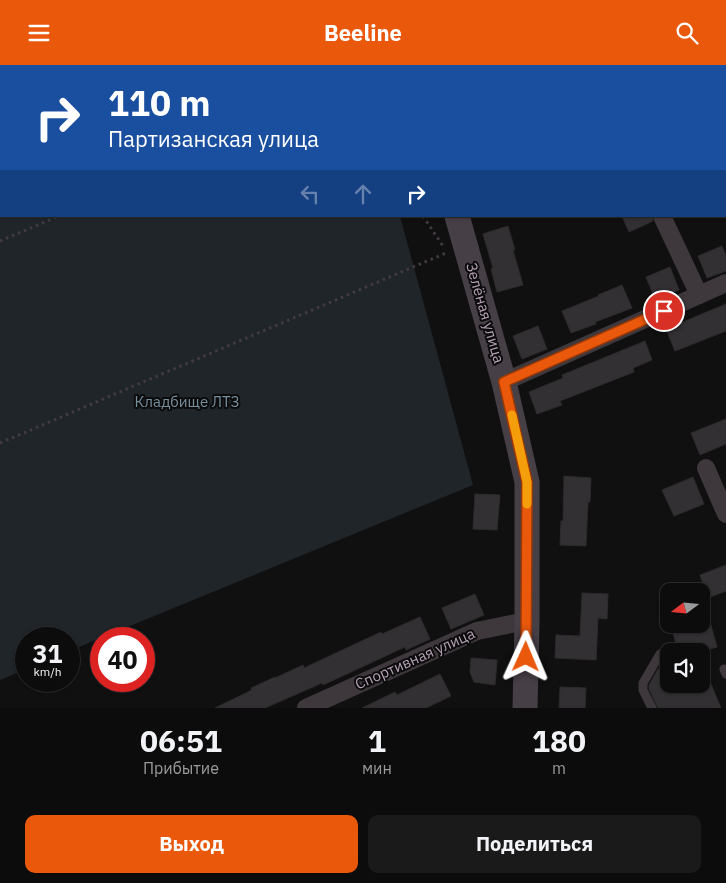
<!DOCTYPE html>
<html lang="ru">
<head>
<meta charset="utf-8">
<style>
  :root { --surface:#0d0c0d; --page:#1b1a1b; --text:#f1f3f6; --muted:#9a9b9d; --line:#2d2c2e; --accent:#ea580c }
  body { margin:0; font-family:"IBM Plex Sans",sans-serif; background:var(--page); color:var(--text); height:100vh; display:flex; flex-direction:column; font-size:19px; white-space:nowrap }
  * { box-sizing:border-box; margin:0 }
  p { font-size:16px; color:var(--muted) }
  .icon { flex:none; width:28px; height:28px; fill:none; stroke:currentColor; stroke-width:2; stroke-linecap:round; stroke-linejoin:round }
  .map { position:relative; height:643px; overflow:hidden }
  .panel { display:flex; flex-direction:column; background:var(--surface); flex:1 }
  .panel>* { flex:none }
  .guide { position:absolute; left:0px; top:0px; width:726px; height:152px; box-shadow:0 1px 4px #0004,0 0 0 1px var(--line); background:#1a4fa0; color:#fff; overflow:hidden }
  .needle { width:32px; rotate:254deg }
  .fabs { position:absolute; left:660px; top:518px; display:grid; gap:10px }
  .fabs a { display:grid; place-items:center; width:50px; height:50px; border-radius:10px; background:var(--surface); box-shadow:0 1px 4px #0004,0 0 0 1px var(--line); font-size:25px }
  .speed { position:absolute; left:15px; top:562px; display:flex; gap:10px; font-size:25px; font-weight:700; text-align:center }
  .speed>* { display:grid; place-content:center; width:65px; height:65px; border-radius:50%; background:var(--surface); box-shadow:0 1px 4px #0004,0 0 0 1px var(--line); line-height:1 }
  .speed small { font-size:12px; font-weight:400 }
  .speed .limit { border:8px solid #d22; background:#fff; color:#111 }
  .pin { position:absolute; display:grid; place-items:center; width:42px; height:42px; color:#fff; margin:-21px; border:2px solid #fff; border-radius:50%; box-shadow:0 1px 5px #0007 }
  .me { position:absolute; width:55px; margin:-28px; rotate:1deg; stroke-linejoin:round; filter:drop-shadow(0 0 4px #0008) }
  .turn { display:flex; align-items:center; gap:18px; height:105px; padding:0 25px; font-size:22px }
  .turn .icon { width:65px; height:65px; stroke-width:2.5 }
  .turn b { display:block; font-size:35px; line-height:42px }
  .lanes { display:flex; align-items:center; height:48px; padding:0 25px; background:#0003; justify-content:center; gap:25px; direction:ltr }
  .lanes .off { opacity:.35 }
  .eta { display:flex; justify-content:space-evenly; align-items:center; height:85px; text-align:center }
  .eta b { font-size:30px; font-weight:700; line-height:35px }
  .button { display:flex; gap:10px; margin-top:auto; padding:10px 25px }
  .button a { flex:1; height:58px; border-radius:10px; background:var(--accent); color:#fff; font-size:20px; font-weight:700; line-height:58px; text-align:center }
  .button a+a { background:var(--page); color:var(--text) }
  header { display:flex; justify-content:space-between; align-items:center; height:65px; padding:0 25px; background:var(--accent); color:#fff; font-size:22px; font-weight:700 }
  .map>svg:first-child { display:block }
  .green { fill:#202529 }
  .building { fill:#333033; stroke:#2d2a2c }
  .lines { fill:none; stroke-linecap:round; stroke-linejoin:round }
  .path { stroke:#423b42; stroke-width:3; stroke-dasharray:2.5 4; stroke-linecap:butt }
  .lane { stroke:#3e383d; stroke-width:9 }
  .street { stroke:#3e383d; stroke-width:18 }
  .secondary { stroke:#463f46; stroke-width:25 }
  .route-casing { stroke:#983908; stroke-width:12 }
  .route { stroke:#ea580c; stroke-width:9 }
  .slow { stroke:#f59e0b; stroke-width:9 }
  .labels { text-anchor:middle; stroke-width:4; stroke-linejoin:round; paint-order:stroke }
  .street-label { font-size:15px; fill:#b3a0b3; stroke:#0c0b0c }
  .park-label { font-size:15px; fill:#768f9f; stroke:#0c0b0c }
</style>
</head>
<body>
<header><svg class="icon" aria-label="menu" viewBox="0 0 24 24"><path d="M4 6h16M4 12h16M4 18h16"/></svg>Beeline<svg class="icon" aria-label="search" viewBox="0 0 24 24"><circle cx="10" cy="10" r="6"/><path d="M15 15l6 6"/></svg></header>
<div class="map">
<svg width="726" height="643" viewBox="0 0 726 643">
  <rect width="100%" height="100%" fill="#111011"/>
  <!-- green -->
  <polygon class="green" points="0,0 358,0 359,1 1,1 1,151 400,151 473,420 69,586 69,574 26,574 26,604 0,615"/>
  <!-- building -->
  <g class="building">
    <polygon points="622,151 652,151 653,156 629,167"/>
    <polygon points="508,161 515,185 513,185 523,220 497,227 491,204 493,203 483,169"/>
    <polygon points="722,181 726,191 726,206 707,213 698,191"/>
    <polygon points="670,202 679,225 655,234 646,212"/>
    <polygon points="622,220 632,243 595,257 596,259 571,268 562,246 599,231 598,230"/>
    <polygon points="726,239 726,266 675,286 666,264"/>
    <polygon points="538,261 547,284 522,294 513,271"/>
    <polygon points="645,276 652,295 633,303 634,307 560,336 562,340 537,349 529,327 563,313 562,310"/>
    <polygon points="726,354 726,379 700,390 691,368"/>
    <polygon points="564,411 591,413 590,437 588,437 586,481 560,480 561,456 563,456"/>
    <polygon points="693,412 704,439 674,451 662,425"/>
    <polygon points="475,429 500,430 497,465 473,464"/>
    <polygon points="726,500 726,526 708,533 700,510"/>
    <polygon points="582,528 608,529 607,554 598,553 596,595 555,593 556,570 580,571"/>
    <polygon points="475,529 484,550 451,564 442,543"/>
    <polygon points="420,552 430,574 406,585 405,582 323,620 322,618 265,643 215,643 252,625 251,623 275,612 275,613 303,600 304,603 381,567 382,569"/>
    <polygon points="710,557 717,582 703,586 678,586 673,568"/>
    <polygon points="471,593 497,595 495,620 474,617 470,607"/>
    <polygon points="669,600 669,619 711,619 721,643 658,643 649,624 649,620 658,604"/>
    <polygon points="440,609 451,631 426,643 362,643 395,627 397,630"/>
    <polygon points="560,622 586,623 585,643 559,643"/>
  </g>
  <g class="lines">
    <!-- path -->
    <g class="path">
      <polyline points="364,0 364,1"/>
      <polyline points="423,151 443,181"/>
      <polyline points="0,176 59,151"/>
      <polyline points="0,378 446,188"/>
    </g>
    <!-- lane -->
    <g class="lane">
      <polyline points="724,604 726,609"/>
      <polyline points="652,643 643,625 643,618 660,589"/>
    </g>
    <!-- street -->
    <g class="street">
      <polyline points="590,0 591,1"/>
      <polyline points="662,151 699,230"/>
      <polyline points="504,317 726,218"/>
      <polyline points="706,403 726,449"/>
      <polyline points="306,643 477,566 516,558 527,559"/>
    </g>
    <!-- secondary -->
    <g class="secondary">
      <polyline points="414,0 414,1"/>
      <polyline points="457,151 504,317 527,417 527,559 525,643"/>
    </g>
  </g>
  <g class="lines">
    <defs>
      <polyline id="route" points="526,592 527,417 504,317 664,246"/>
    </defs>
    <!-- route casing -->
    <use href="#route" class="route-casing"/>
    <!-- route -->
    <use href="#route" class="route"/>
    <!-- slow -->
    <polyline class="slow" points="512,350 527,417 527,439"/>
  </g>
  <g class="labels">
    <!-- street labels -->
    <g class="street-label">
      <text transform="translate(485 248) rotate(74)" y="5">Зелёная улица</text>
      <text transform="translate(415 594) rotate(-24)" y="5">Спортивная улица</text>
    </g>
    <!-- park labels -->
    <g class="park-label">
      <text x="187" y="342">Кладбище ЛТЗ</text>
    </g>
  </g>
</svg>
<div class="fabs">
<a><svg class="needle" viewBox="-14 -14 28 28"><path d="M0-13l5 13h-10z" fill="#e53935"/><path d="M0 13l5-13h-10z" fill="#9a9b9d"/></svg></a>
<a><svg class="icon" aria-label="sound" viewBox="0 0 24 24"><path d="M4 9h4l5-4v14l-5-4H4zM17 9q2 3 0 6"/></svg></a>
</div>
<div class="speed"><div>31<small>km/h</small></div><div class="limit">40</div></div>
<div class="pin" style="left:664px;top:246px;background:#d93025"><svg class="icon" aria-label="arrive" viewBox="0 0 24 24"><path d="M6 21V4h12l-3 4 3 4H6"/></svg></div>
<svg class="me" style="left:526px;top:592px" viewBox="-20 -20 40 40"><path d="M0-17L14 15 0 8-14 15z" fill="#ea580c" stroke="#fff" stroke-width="4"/></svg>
<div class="guide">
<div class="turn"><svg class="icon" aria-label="right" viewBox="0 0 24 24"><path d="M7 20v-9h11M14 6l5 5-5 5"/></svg><div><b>110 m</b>Партизанская улица</div></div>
<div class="lanes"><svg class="icon off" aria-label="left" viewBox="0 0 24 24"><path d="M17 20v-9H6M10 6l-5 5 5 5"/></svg><svg class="icon off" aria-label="ahead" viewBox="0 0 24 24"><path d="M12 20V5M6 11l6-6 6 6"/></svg><svg class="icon" aria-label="right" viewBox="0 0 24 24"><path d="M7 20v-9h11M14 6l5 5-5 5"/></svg></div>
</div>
</div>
<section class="panel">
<div class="eta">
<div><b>06:51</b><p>Прибытие</p></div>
<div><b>1</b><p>мин</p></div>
<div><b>180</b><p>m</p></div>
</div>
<div class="button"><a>Выход</a><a>Поделиться</a></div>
</section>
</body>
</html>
